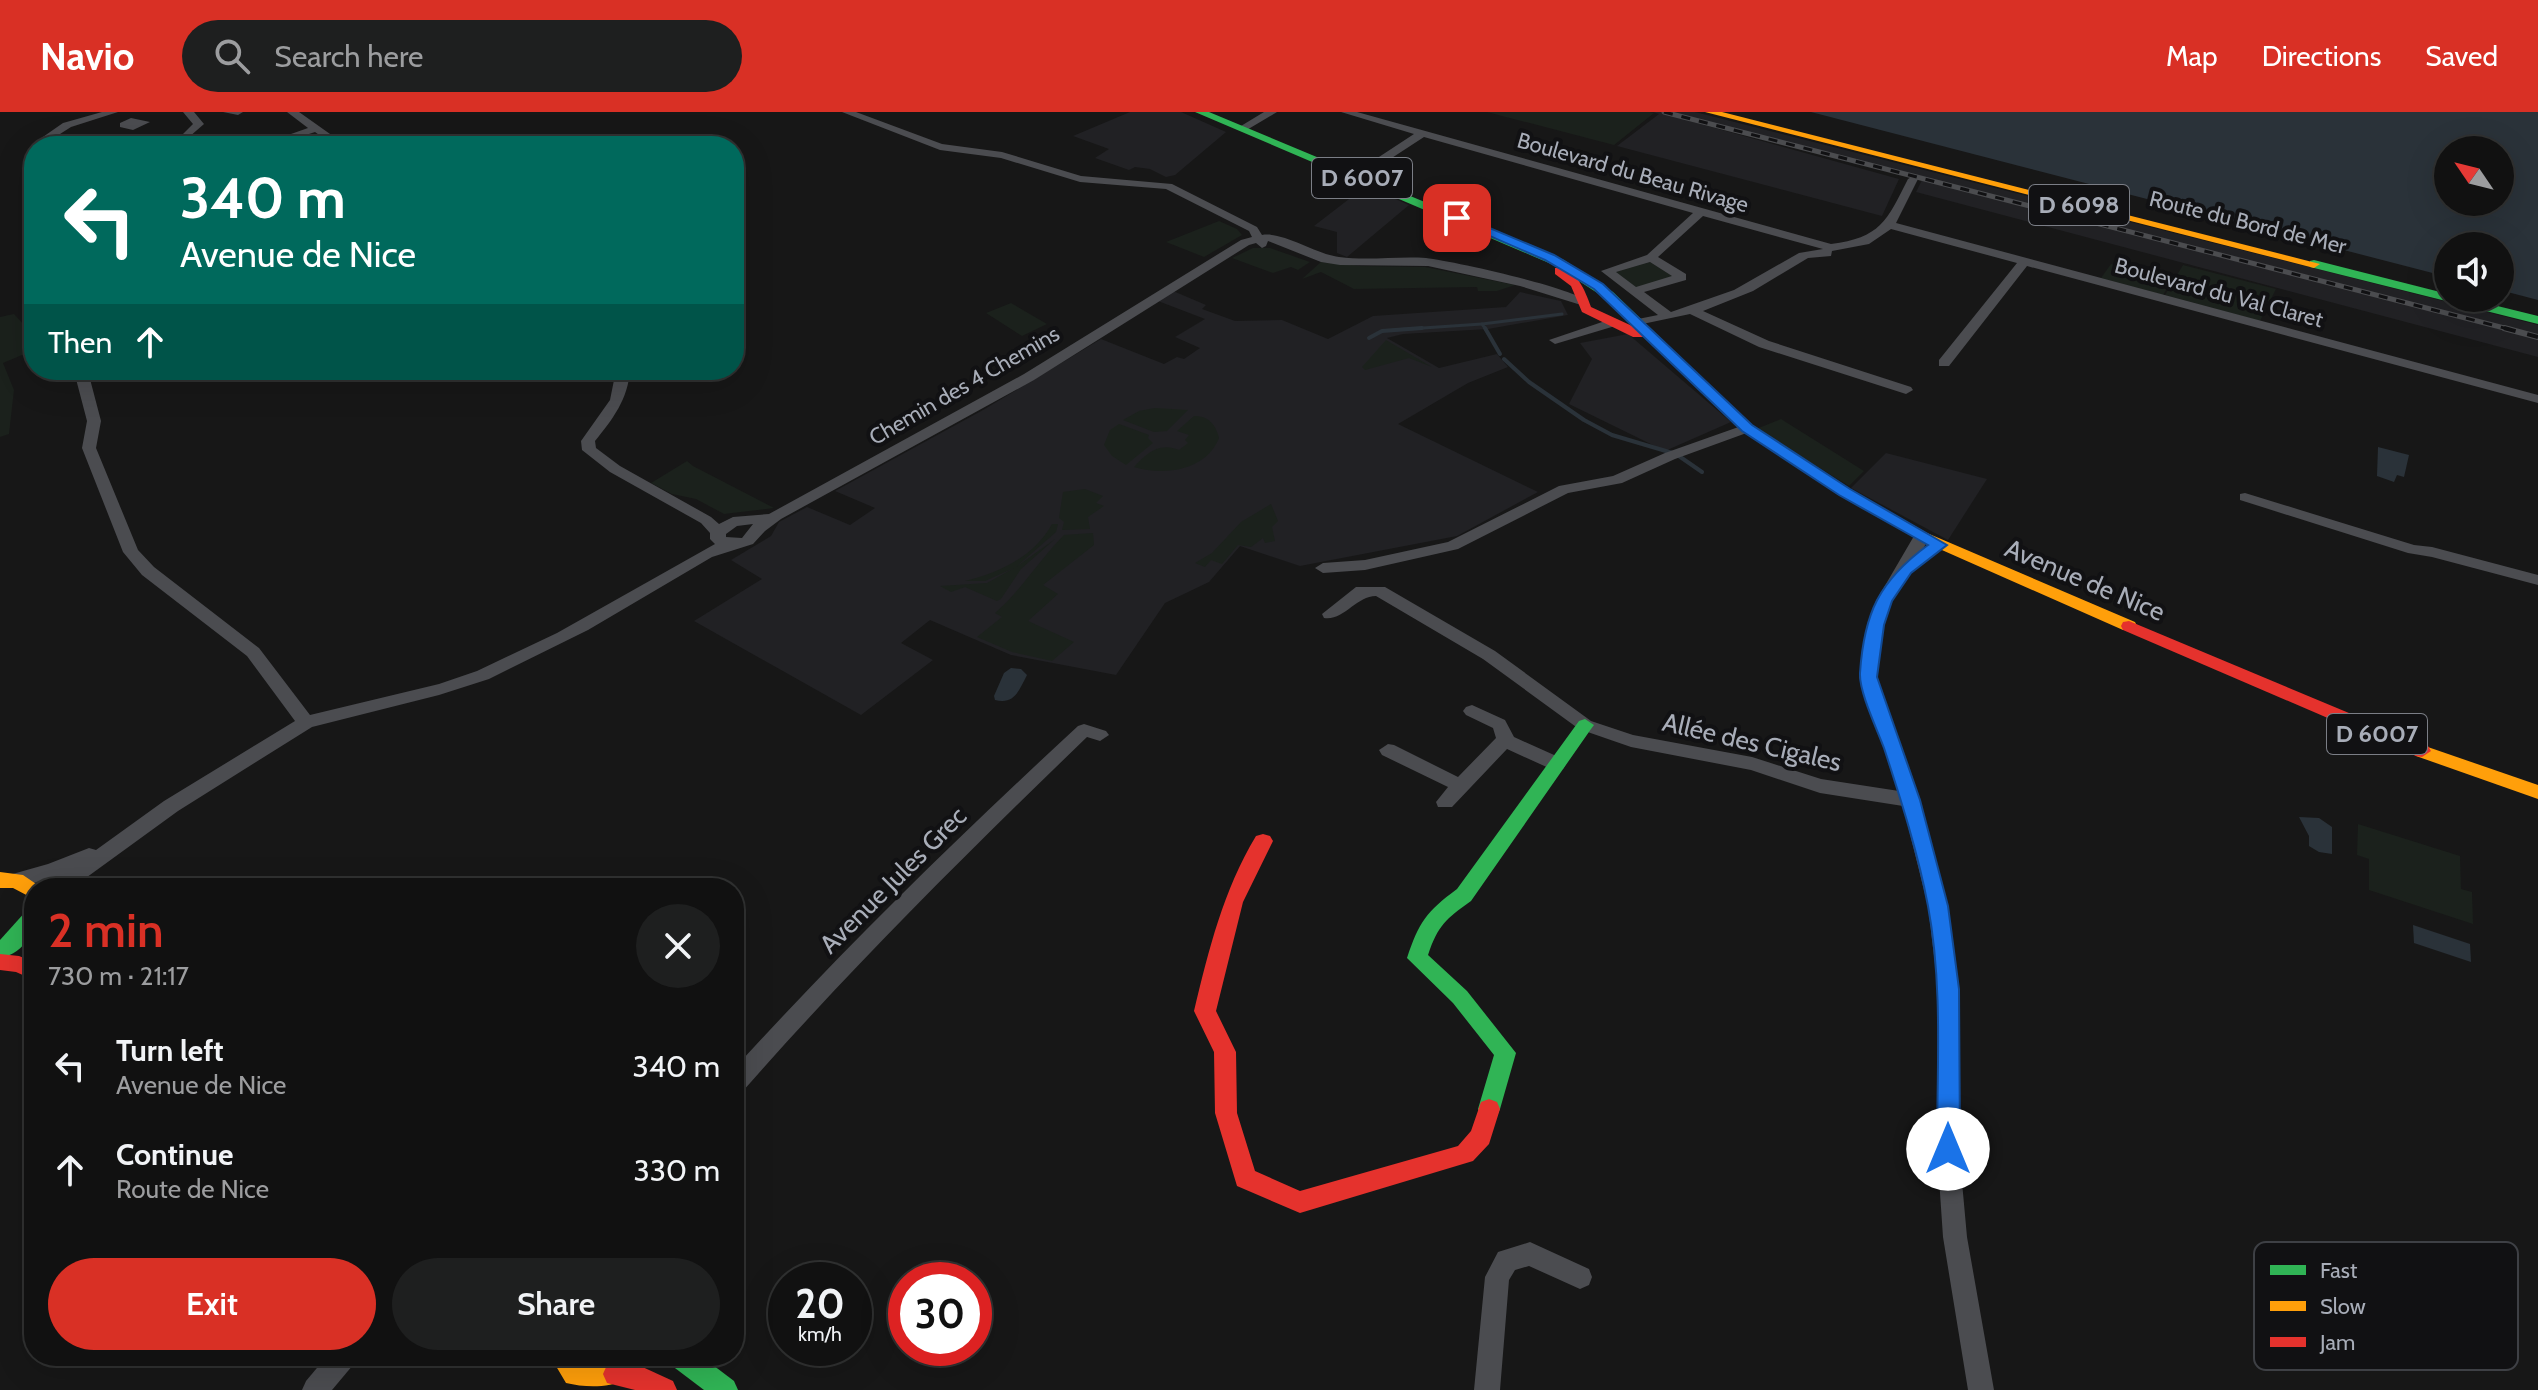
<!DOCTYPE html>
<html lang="en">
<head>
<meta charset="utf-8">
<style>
  :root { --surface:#111; --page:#1e1f1f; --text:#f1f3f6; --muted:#9c9d9f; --line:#303131; --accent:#d93025 }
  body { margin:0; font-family:Cabin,sans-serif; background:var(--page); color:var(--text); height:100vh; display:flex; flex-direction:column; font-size:30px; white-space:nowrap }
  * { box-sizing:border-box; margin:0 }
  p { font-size:26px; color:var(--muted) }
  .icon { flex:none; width:44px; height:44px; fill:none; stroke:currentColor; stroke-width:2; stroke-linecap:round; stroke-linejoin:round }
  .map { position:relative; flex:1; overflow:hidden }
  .sheet { position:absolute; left:24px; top:766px; width:720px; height:488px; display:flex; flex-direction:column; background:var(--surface); border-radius:32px; box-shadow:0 8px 32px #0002,0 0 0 2px var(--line) }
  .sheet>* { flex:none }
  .banner { position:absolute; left:24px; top:24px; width:720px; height:244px; border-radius:32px; box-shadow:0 8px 32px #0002,0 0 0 2px var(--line); background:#00695c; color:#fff; overflow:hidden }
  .needle { width:52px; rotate:305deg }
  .tools { position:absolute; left:2434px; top:24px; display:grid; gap:16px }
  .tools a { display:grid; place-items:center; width:80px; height:80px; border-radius:50%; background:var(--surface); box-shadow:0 8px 32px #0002,0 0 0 2px var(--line); font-size:40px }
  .speed { position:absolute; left:768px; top:1150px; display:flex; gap:16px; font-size:40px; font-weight:700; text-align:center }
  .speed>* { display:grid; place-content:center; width:104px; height:104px; border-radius:50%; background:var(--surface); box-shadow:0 8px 32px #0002,0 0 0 2px var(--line); line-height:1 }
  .speed small { font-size:20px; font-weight:400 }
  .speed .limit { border:12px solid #d22; background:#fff; color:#111 }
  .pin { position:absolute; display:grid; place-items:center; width:68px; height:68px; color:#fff; margin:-34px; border-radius:16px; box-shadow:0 4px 12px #0006 }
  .me { position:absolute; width:88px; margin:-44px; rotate:0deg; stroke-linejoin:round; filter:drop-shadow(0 0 6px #0008) }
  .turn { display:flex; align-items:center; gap:28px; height:168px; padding:0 24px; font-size:36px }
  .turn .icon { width:104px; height:104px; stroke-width:2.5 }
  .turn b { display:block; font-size:56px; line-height:68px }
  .then { display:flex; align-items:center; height:76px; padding:0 24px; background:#0003; gap:16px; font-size:30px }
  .round { display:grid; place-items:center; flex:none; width:84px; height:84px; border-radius:42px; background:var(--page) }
  .headline { display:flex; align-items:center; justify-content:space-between; height:136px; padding:0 24px }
  h1 { font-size:48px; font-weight:600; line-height:60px; color:var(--accent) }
  .cta { display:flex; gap:16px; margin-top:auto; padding:16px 24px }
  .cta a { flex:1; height:92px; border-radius:48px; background:var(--accent); color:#fff; font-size:32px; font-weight:600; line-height:92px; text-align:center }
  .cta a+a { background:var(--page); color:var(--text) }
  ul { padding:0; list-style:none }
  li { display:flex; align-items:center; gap:24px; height:104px; padding:0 24px }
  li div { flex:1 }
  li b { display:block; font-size:30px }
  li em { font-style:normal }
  header { display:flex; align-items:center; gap:48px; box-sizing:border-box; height:112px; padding:0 40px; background:var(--accent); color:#fff }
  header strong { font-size:38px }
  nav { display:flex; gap:44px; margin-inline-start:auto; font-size:28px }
  .search { width:560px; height:72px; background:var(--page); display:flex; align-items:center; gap:20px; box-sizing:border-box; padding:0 28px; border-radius:44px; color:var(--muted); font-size:30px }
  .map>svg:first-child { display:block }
  .built { fill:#212124 }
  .green { fill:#1b211c }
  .water { fill:#2a3239; fill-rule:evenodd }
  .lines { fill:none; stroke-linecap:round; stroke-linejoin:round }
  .stream-far1 { stroke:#2a3239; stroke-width:3 }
  .stream { stroke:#2a3239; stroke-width:4 }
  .street { fill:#4b4c50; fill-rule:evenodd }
  .fast { fill:#30b455; fill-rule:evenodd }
  .slow { fill:#ff9f0a; fill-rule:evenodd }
  .jam { fill:#e5322d; fill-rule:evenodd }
  .rail-far1-casing { stroke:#4b4c4f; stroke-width:5 }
  .rail-casing { stroke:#4b4c4f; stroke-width:6 }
  .rail-far1 { stroke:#111113; stroke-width:3; stroke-dasharray:9; stroke-linecap:butt }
  .rail { stroke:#111113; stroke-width:4; stroke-dasharray:12; stroke-linecap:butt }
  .route { fill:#1a73e8; stroke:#114b97; stroke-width:2 }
  .labels { text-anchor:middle; stroke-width:8; stroke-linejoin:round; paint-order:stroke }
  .far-street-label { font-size:22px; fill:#a8adb8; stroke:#111113 }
  .shield { fill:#111113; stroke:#7b7e86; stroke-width:2 }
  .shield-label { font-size:24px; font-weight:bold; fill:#a8adb8 }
  .street-label { font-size:26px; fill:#a8adb8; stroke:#111113 }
  .key { fill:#111113; stroke:#3e4045; stroke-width:2 }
  .key-label { font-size:22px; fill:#a8adb8 }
</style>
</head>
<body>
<header>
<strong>Navio</strong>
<div class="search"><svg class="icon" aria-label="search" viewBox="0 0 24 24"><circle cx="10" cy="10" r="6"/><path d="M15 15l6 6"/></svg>Search here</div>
<nav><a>Map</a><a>Directions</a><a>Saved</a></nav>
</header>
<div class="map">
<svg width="2538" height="1278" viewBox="0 0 2538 1278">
  <rect width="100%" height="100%" fill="#171717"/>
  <!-- built -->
  <g class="built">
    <polygon points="1130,0 1181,0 1226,20 1175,63 1166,65 1150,57 1135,55 1129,58 1095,46 1109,37 1073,24"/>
    <polygon points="1653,0 1695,0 2538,213 2538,245 1916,80 1922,68 1679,6 1899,67 1882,104 1617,34 1659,2"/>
    <polygon points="1366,74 1409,93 1347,145 1337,141 1337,120 1314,114"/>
    <polygon points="1173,179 1206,193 1202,197 1235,209 1282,208 1328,227 1373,204 1506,195 1520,180 1561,189 1568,203 1488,217 1403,222 1387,226 1439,256 1497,242 1508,255 1468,271 1398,312 1538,380 1457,424 1300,454 1240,434 1209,470 1165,491 1116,563 1011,543 930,508 901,531 933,548 861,603 694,509 762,467 731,448 771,424 779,410 807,395 850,413 875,396 835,379 983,298 1101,227 1164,252 1177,245 1184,247 1200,236 1175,225 1205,207 1158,189"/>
    <polygon points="1628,222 1731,310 1665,339 1569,292 1592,247 1580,231"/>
    <polygon points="1886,341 1987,367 1948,428 1851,376"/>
  </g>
  <!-- green -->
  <g class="green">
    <polygon points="1487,0 1650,0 1654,1 1614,33"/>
    <polygon points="1219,109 1237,117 1242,123 1204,145 1166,130"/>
    <polygon points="1253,136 1270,136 1310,150 1298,158 1291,155 1273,161 1232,146"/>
    <polygon points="1321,150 1360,154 1425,155 1515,173 1497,179 1478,179 1477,175 1354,177 1321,160 1302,167"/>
    <polygon points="1650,150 1674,165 1637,176 1615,160"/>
    <polygon points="2111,152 2172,168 2163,183 2101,166"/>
    <polygon points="2183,153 2276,177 2260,209 2165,183"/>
    <polygon points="1011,191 1047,212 1022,224 986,201"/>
    <polygon points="14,202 34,224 34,238 3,251 14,278 9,322 0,325 0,205"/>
    <polygon points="1386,228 1432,255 1409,246 1365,258 1362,255"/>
    <polygon points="1155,296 1188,298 1167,319 1154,320 1123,308 1139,299"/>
    <path d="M1194,304C1209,304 1216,313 1219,326C1206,359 1164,364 1134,355C1147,341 1159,330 1179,338L1188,331L1185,328L1189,323L1177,319Z"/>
    <polygon points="1781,307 1864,359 1849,374 1756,317"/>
    <polygon points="1119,312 1149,323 1148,326 1153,331 1126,353 1112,344 1104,333 1110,318"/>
    <polygon points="687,349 693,354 774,396 724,402 696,387 672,382 651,371"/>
    <polygon points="1085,377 1103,384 1096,391 1104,394 1088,405 1090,417 1062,418 1064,410 1059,406 1063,380"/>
    <polygon points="1271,392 1278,409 1272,415 1275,429 1265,431 1263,426 1251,435 1238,433 1222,452 1211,448 1205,455 1195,451 1212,441 1241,410"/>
    <path d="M1052,412H1058L1056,420L1016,455L1055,427L1021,457L1001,487L997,489L965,475L951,480L940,474L987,471L1014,456L985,469H965C999,461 1035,444 1052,412Z"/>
    <path d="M1093,421L1094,433L1043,473L1058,482L1028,509L1074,530L1052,549L1012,540L977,525L1002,505L995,501C1020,480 1039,448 1064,423Z"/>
    <polygon points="2358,712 2460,744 2461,777 2472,780 2473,812 2369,778 2369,747 2357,743"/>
  </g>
  <!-- water -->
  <g class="water">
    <path d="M1811,0H2538V188L2500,178V134H2448V165ZM2448,38H2500V90H2448Z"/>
    <polygon points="2378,335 2409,343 2404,365 2397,363 2394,370 2377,364"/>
    <path d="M1011,556L1021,557L1027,563C1019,578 1015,593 995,588L994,584L1004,561Z"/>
    <polygon points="2299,705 2319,706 2332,715 2332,742 2319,740 2309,734 2309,724"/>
    <polygon points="2413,813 2470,832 2471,850 2414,831"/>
  </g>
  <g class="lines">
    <!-- stream-far1 -->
    <g class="stream-far1">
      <polyline points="1393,218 1482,212"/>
      <polyline points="1486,218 1482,212 1562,202"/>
    </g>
    <!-- stream -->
    <g class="stream">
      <polyline points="1485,216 1500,242"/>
      <polyline points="1369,226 1382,219 1422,216"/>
      <polyline points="1504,247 1529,270 1584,308 1612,323 1676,342 1702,360"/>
    </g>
    <!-- street -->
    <g class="street">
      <polygon points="102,0 118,0 71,15 49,29 40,27 63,11"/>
      <polygon points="183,0 194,0 204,12 181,32 176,29 193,12"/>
      <polygon points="223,0 243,0 238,3"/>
      <polygon points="287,0 299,0 347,34 335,34 315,20 273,34 257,34 308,16"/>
      <path d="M842,0H856L942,32L1002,40L1081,64L1172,72L1257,115L1262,123C1282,119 1316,142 1339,145C1368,149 1397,144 1426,146C1453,149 1569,175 1587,189L1581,193L1520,174L1428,154L1340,153L1321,150L1268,129L1266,134L1262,136L1256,131L1249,133L1034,268L781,407L765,419L753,432L712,445L588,518L489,567L439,583L312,615L178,699L72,776H47L59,764L16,776L9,773L6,768L9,763L48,752L89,736L96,738L164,689L295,609L247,544L142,463L123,440L82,336L87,309L76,267L81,258H95L90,267L101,309L96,336L138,438L154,455L259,536L310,603L439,572L477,559L557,521L715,432L710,427V421L701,411L610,360L582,338L581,329L610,288L616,258H630C628,287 613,307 595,329L596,336L620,354L711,405L719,412L733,405L769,402L1024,262L1241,128L1252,125L1249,119L1166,77L1080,70L1001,46L940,38ZM753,412L742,426L726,425V422L737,414Z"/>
      <polygon points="1264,0 1277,0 1245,19 1236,17"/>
      <path d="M1341,0H1357L1831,132C1880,126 1887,109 1908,67L1913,64L1918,67L1896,111L2538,283V291L2027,154L1949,254H1939V248L2017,151L1891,117L1869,132L1832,139L1831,144L1808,146L1753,179L1703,199L1769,229L1911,275L1913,278L1906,282L1759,235L1690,202L1633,214V208L1658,203L1601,159L1647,143L1693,101L1424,25L1361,66H1353V62L1414,22ZM1703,104L1823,137L1799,141L1734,178L1671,200L1644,180L1686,168V162L1658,145ZM1650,150L1672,164L1636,175L1616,160Z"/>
      <polygon points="131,6 150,10 133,18 120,15 120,11"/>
      <polygon points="1611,207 1615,208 1615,214 1555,232 1549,228"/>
      <polygon points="1747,312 1754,316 1752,319 1675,347 1622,371 1568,381 1458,437 1365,458 1323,461 1315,456 1323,451 1365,448 1448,430 1559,374 1613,364 1665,341"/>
      <polygon points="2245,381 2414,433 2432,435 2538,463 2538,473 2432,445 2408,441 2240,388 2240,382"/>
      <path d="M1922,419L1930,424L1923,437L1939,428L1947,433L1911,460L1892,489L1883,513L1877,565L1920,688L1948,794L1958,877L1959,1037L1967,1125L1994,1278H1968L1943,1125L1937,1037L1938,877L1928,794L1903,694L1820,681L1751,658L1631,635L1579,617L1483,547L1376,484C1356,484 1344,509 1324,506L1322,502L1356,475H1385L1495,539L1591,609L1633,623L1752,645L1821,667L1899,679L1859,565L1867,513L1876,489L1914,424Z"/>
      <polygon points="1472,593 1505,608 1514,625 1563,647 1566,652 1563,657 1551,657 1507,637 1452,695 1438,695 1436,690 1448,675 1382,643 1379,638 1388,632 1394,633 1458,665 1496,626 1493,616 1466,603 1463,599 1466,595"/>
      <path d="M1084,612L1106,619L1109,623L1100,629L1087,625C968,740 851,856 742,980L734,983V957C843,837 959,724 1078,614Z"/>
      <polygon points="1530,1130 1589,1157 1592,1165 1589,1173 1580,1177 1529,1154 1515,1158 1509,1168 1500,1278 1474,1278 1485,1165 1498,1140"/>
      <polygon points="327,1244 357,1244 353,1253 332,1278 302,1278 306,1269"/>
    </g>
    <!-- fast -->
    <g class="fast">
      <polygon points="1195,0 1209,0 1564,148 1613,180 1750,312 1748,315 1738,315 1605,186 1556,154"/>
      <polygon points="2314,148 2448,182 2448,186 2465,186 2538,204 2538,212 2310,155 2310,149"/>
      <path d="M1585,607L1594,613L1591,617L1471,789C1446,807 1438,813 1428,843L1467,879L1516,941L1500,997L1497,1004L1489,1007L1481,1004L1478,997L1494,943L1453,891L1407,846C1419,810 1426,800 1457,777L1579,609Z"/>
      <path d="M34,796C34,822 27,838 0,847V828L27,798Z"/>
      <polygon points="667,1244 701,1244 734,1269 738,1278 704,1278 671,1253"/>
    </g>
    <!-- slow -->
    <g class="slow">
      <polygon points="1705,0 1722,0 2320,152 2314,156"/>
      <polygon points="1743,308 1850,377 1927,421 2135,510 2137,514 2135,518 2123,518 1917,427 1840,383 1738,315 1736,312"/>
      <polygon points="2422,633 2538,673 2538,687 2416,644 2413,639 2416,634"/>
      <polygon points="0,760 23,763 42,776 34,776 34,787 13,776 0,776"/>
      <path d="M550,1244H578L583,1251C602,1254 607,1246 622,1244C630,1243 640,1244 649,1244C635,1276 595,1278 566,1271Z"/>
    </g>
    <!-- jam -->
    <g class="jam">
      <path d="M1555,156C1576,155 1585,178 1591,195L1643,219V225H1633L1582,200L1571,174L1555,162Z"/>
      <polygon points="2129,509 2428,634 2431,639 2422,645 2416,644 2123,518 2121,514 2123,510"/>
      <path d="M1263,722L1270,724L1273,729L1243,790L1216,899L1236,940L1237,1001L1255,1059L1300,1079L1458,1034L1471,1019L1481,990L1489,987L1497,990L1500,997L1489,1032L1473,1049L1300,1101L1237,1074L1215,1001L1214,940L1194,899C1209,837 1223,779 1256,724Z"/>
      <polygon points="0,842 19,844 34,850 34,868 16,860 0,858"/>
      <polygon points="616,1249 636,1252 673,1269 677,1278 635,1278 607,1271 603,1262 607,1253"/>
    </g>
    <defs>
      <polyline id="rail-far1" points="1664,0 2512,218"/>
      <polyline id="rail" points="2504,216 2538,225"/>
    </defs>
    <!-- rail-far1 casing -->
    <use href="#rail-far1" class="rail-far1-casing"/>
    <!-- rail casing -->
    <use href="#rail" class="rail-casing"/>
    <!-- rail-far1 -->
    <use href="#rail-far1" class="rail-far1"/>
    <!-- rail -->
    <use href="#rail" class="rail"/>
  </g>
  <!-- route -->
  <path class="route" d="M1453,104H1461L1554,143L1603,172L1752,313L1850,377L1947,433L1911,461L1892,489L1884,513L1877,565L1920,688L1948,794L1959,877L1960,1037L1957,1044L1948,1047L1940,1044L1937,1037C1937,956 1943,874 1928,794C1918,741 1901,688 1884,636C1877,617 1859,580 1860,561C1864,501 1879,469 1928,433L1839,383L1742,319L1594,177L1545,148L1453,108Z"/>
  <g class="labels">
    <!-- far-street labels -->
    <g class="far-street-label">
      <text transform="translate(1633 60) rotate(16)" y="8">Boulevard du Beau Rivage</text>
      <text transform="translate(2248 110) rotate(14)" y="8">Route du Bord de Mer</text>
      <text transform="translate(2219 180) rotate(15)" y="8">Boulevard du Val Claret</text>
      <text transform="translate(964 273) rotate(-30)" y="8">Chemin des 4 Chemins</text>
    </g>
    <!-- shield labels -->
    <g class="shield">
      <rect x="1312" y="46" width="100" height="40" rx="6"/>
      <rect x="2029" y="73" width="100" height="40" rx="6"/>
      <rect x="2327" y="602" width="100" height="40" rx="6"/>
    </g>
    <g class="shield-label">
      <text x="1362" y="74">D 6007</text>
      <text x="2079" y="101">D 6098</text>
      <text x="2377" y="630">D 6007</text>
    </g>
    <!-- street labels -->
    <g class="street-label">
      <text transform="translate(2085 468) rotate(23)" y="9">Avenue de Nice</text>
      <text transform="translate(1752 630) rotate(13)" y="9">Allée des Cigales</text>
      <text transform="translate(893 768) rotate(-45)" y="9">Avenue Jules Grec</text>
    </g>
  </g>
  <!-- legend -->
  <rect x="2254" y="1130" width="264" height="128" rx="12" class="key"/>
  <rect x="2270" y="1153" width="36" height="10" fill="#30b455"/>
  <rect x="2270" y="1189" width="36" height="10" fill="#ff9f0a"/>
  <rect x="2270" y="1225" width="36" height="10" fill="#e5322d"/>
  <g class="key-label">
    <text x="2320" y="1166">Fast</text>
    <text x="2320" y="1202">Slow</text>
    <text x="2320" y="1238">Jam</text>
  </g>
</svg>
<div class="tools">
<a><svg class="needle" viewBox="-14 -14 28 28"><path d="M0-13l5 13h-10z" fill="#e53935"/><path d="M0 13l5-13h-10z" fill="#9c9d9f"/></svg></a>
<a><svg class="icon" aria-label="sound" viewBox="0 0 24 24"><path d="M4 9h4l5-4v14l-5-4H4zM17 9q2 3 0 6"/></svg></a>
</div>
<div class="speed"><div>20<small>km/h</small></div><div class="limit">30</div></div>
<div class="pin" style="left:1457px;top:106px;background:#d93025"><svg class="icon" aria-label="arrive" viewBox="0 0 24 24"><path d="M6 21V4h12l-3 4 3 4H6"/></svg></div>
<svg class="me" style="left:1948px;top:1037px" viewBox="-20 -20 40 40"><circle r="19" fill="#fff"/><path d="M0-13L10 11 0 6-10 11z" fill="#1a73e8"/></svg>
<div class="banner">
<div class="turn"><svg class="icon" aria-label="left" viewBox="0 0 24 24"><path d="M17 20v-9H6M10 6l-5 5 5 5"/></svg><div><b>340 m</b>Avenue de Nice</div></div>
<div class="then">Then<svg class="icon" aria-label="ahead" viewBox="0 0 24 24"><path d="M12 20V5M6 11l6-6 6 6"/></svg></div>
</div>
<section class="sheet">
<div class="headline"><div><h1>2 min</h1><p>730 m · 21:17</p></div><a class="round"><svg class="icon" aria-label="close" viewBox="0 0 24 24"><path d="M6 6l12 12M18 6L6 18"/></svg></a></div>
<ul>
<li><svg class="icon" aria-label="left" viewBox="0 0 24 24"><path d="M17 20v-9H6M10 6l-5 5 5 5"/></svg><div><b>Turn left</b><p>Avenue de Nice</p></div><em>340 m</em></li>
<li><svg class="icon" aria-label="ahead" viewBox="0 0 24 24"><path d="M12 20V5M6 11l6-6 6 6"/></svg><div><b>Continue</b><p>Route de Nice</p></div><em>330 m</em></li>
</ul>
<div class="cta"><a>Exit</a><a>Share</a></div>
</section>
</div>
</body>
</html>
